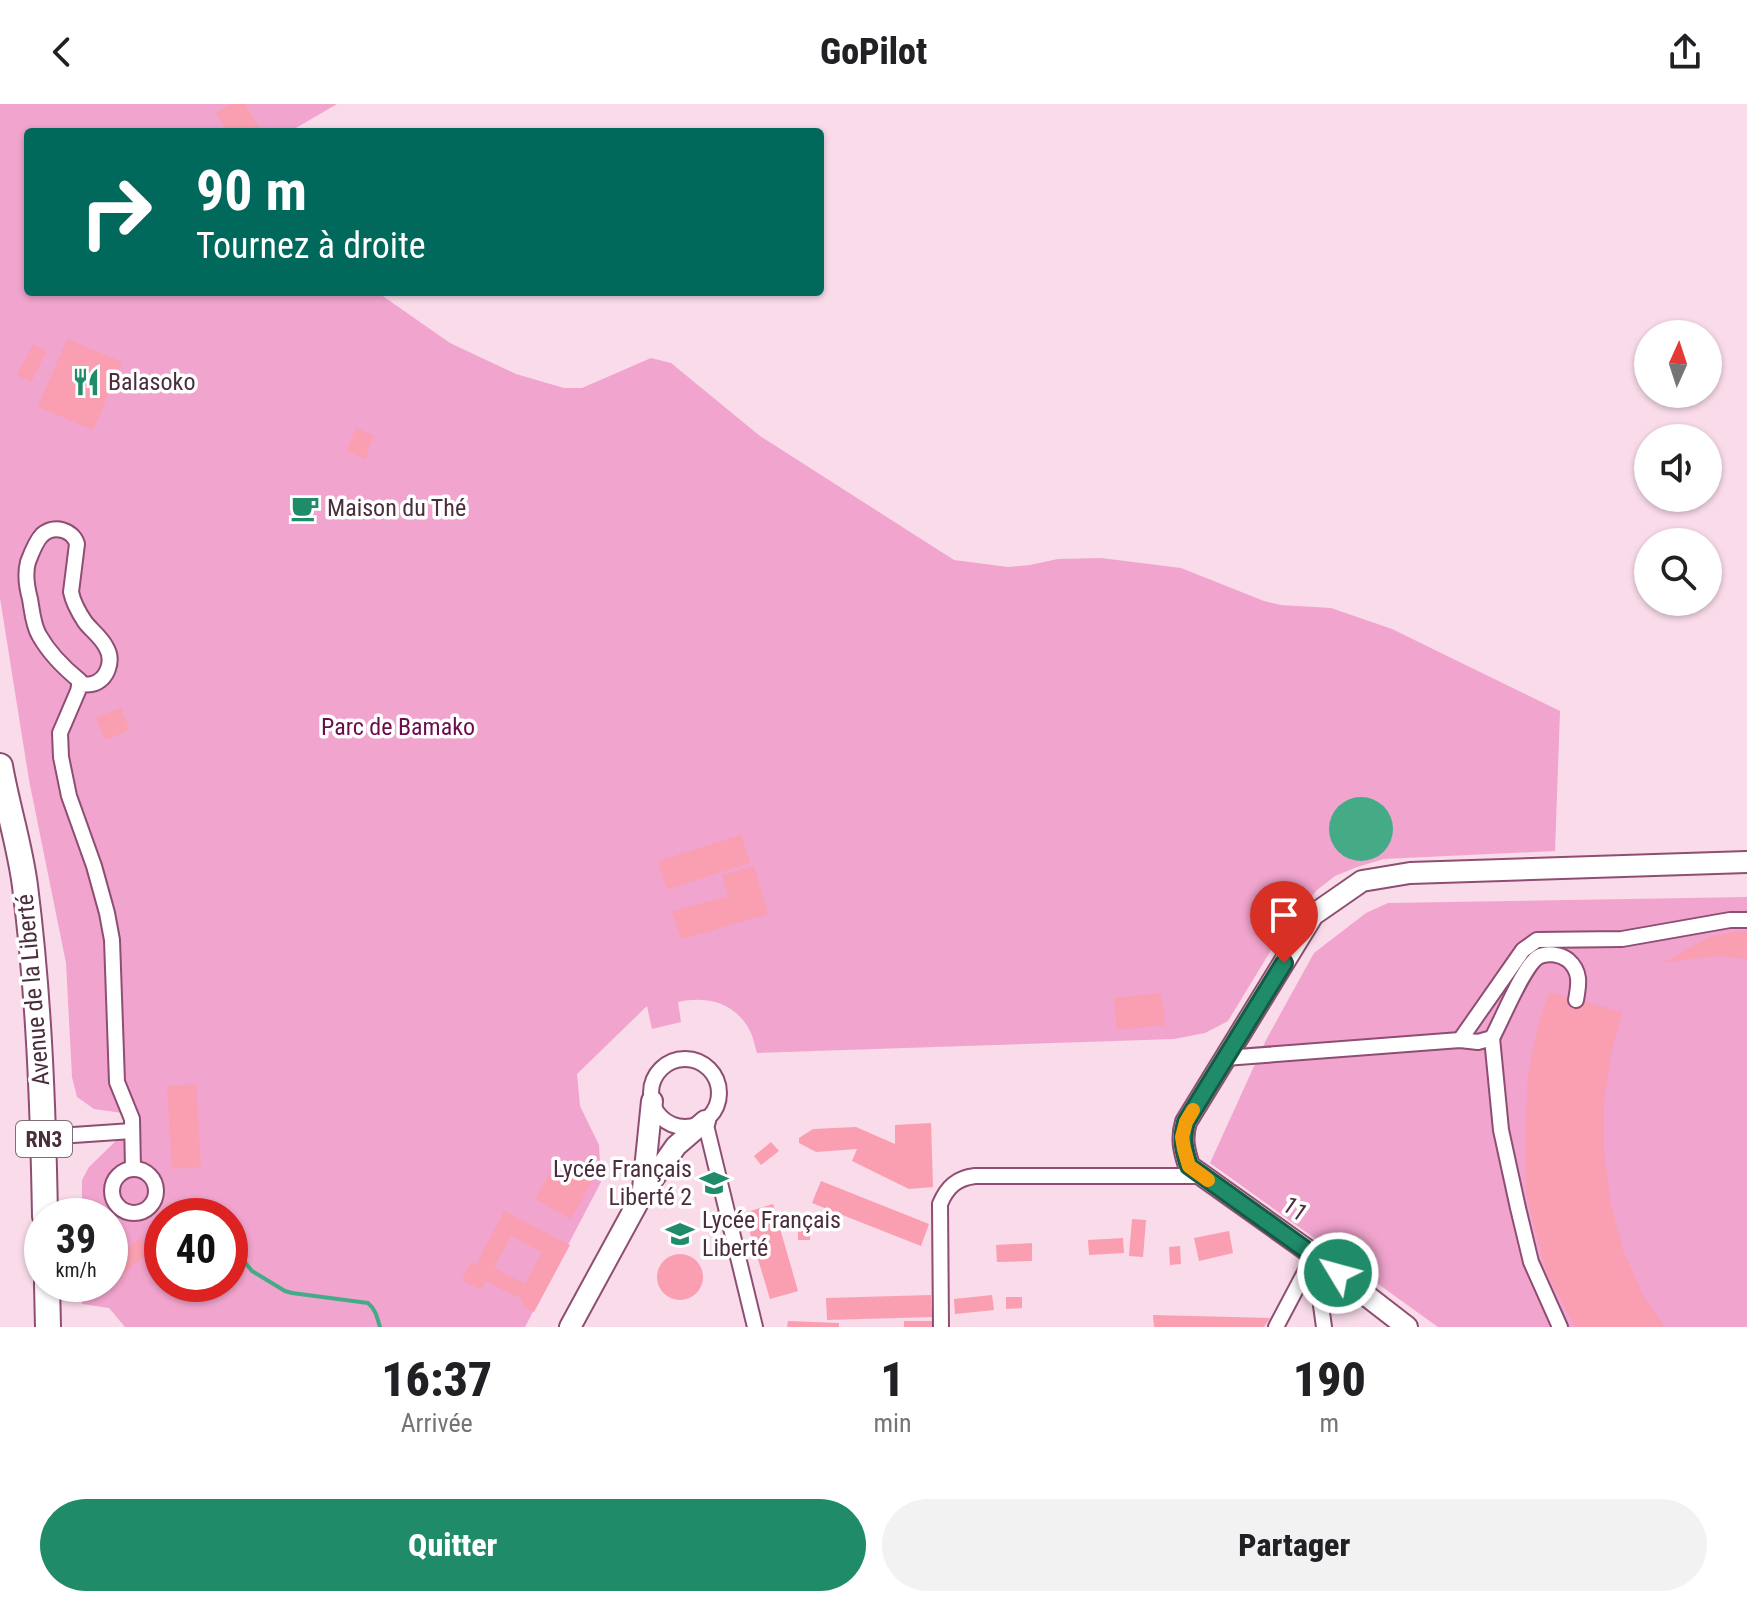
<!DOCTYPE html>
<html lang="fr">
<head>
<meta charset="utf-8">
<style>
  :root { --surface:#fff; --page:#f2f2f2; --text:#202124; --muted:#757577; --accent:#1f8b69 }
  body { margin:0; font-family:"Roboto Condensed",sans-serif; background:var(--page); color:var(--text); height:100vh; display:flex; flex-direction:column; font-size:30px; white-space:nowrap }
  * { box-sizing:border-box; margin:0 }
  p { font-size:26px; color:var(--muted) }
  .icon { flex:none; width:44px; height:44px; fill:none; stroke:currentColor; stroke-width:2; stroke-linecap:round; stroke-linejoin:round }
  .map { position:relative; height:1223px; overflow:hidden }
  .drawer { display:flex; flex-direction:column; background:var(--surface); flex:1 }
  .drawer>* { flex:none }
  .guide { position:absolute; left:24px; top:24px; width:800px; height:168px; border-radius:8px; box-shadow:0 2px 6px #0004; background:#00695c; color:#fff; overflow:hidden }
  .needle { width:52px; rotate:3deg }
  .buttons { position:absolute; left:1634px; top:216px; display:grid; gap:16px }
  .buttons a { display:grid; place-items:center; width:88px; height:88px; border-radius:50%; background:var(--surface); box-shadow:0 2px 6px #0004; font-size:40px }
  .speed { position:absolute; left:24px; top:1094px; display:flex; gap:16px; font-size:40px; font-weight:700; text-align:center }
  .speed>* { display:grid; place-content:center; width:104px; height:104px; border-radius:50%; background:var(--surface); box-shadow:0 2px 6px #0004; line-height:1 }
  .speed small { font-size:20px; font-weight:400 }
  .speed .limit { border:12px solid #d22; background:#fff; color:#111 }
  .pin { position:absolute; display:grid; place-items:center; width:68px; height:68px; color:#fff; margin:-82px -34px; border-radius:50% 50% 50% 0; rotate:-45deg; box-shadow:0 0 8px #0007 }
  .pin .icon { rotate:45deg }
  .me { position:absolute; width:88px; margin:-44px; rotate:307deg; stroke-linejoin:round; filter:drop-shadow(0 0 6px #0008) }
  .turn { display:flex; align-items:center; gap:28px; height:168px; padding:0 40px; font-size:36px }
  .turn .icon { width:104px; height:104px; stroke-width:2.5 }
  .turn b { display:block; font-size:56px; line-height:68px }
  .eta { display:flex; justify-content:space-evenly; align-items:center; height:136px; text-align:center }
  .eta b { font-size:48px; font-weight:800; line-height:56px }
  .cta { display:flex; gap:16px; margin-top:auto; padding:16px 40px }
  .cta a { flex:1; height:92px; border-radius:48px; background:var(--accent); color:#fff; font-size:32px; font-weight:800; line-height:92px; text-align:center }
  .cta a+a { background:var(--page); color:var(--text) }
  header { display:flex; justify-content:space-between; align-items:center; height:104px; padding:0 40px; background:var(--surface); font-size:36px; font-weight:800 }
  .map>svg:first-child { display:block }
  .green { fill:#f1a4cd; fill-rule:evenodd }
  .water { fill:#45ab87 }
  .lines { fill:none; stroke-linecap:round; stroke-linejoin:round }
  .stream { stroke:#45ab87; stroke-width:4 }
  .building { fill:#f99fb1; fill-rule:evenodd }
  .street-casing { stroke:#8e4e72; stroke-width:18 }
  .secondary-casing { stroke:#8e4e72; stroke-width:24 }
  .highway-casing { stroke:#8e4e72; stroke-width:28 }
  .street { stroke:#fff; stroke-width:14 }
  .secondary { stroke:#fff; stroke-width:20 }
  .highway { stroke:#fff; stroke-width:24 }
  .route-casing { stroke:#145a44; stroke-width:20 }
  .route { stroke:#1f8b69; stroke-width:14 }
  .slow { stroke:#f59e0b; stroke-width:14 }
  .labels { text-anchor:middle; stroke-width:7; stroke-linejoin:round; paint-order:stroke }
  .shield { fill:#fff; stroke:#816d77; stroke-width:2 }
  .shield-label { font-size:22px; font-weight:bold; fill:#4b2e3d }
  .poi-label { font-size:24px; fill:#4b2e3d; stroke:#fff; text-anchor:start }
  .park-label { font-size:24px; fill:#6b0c4b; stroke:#fff }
  .street-label { font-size:24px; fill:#4b2e3d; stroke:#fff }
</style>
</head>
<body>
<header><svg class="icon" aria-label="back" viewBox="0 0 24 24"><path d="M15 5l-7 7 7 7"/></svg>GoPilot<svg class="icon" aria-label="share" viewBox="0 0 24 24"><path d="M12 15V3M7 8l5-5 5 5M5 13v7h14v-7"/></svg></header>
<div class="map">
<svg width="1747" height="1223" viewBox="0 0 1747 1223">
  <rect width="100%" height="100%" fill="#f9dbe9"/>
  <!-- green -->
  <g class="green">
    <path d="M0,0H337L289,28H28V188H377L450,239L516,270L564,284H582L651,254L671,259L760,332L954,456L1008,463L1030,461L1058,455L1101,454L1181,464L1264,497L1281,501L1331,504L1392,525L1560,607L1555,747L1384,755L1357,763L1335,772L1317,786L1282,828L1228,917L1205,929L1174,935L757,949C755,942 753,932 749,925C734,898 706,892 678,898L681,918L652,925L647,902L577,970L580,1002L599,1041L601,1078L525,1223H125L109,1204L82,1200V1180H110V1112H82V1076L89,1063L123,1030V1009L94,1005L77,993L72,973L66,859L29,676L0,494ZM162,1112H230V1180H162Z"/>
    <polygon points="1747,793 1747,1223 1438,1223 1210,1059 1266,936 1314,849 1366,809 1388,799"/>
  </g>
  <!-- water -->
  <circle class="water" cx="1361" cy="725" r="32"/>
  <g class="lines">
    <!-- stream -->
    <path class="stream" d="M230,1135L235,1146L252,1167L285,1187L292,1189L368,1199C376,1206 377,1213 380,1223"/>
  </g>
  <!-- building -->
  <g class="building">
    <polygon points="231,0 245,0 259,23 251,28 227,28 216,8"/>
    <polygon points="67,235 122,258 93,326 38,303"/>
    <polygon points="33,240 47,247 31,278 17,271"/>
    <polygon points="356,324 374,332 365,355 346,347"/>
    <polygon points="121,604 130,626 105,636 96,613"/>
    <polygon points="741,731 750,759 667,785 658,757"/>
    <polygon points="754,762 768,810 681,835 672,808 728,792 722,771"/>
    <polygon points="1738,827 1747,827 1747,855 1719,852 1665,858 1709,833"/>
    <polygon points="1549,888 1622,908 1611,950 1604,998 1604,1048 1611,1102 1624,1149 1644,1193 1665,1223 1575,1223 1546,1168 1526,1089 1525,1029 1528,970 1538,922"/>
    <polygon points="1161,889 1165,921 1117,926 1114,894"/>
    <polygon points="196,980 201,1063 172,1065 167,982"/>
    <polygon points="931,1019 933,1083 909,1085 852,1057 857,1045 816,1048 799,1039 799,1034 813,1025 856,1023 895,1040 895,1021"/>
    <polygon points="771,1038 779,1047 761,1061 754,1052"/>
    <polygon points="570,1065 592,1077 571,1115 535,1095 549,1070 563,1078"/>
    <polygon points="821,1077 929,1120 921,1142 812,1099"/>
    <polygon points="773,1100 798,1187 770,1195 744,1109"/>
    <path d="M504,1107L570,1141L534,1208L521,1201L524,1196L485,1177L481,1186L462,1176L471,1158L476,1161ZM511,1132L542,1148L525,1180L494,1164Z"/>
    <rect x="798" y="1110" width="12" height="26"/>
    <polygon points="1132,1115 1146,1116 1143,1153 1129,1152"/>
    <polygon points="1229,1127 1233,1149 1199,1157 1194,1134"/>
    <polygon points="140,1134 150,1147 121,1172 110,1159"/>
    <polygon points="1123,1134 1124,1149 1089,1151 1088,1136"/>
    <polygon points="1032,1139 1032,1157 997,1158 996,1141"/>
    <polygon points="1180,1142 1181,1160 1170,1161 1169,1143"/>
    <circle cx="680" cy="1173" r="23"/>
    <polygon points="931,1191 932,1213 827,1216 826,1194"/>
    <polygon points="992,1191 994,1206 955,1210 954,1195"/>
    <polygon points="1006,1193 1022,1193 1022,1204 1006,1205"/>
    <polygon points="1153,1211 1270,1214 1264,1223 1154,1223"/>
    <polygon points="788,1217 839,1219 839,1223 787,1223"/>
    <rect x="904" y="1217" width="29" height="6"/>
  </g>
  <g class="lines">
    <defs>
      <g id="street">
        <path d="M79,581C83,580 88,581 92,580C108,576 114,556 106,543C101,533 91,526 85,518C79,509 73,498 71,488L77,440C73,426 54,420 42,431C36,437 31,450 28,458C25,469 27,484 30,495C32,506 33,521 39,531C49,549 64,564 80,577L78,587L60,629L61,653L69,692L94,762L107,809L112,836L117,978L132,1015L133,1065"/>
        <polyline points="1492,934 1501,1026 1518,1104 1531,1158 1560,1223"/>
        <polyline points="1460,936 1523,846 1537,836 1622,835 1730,816 1747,816"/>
        <path d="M1225,954L1460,936L1478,938L1492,934C1502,916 1523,863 1538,853C1547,848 1560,850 1568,856C1581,867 1579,880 1576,896"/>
        <circle cx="685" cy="989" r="34"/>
        <polyline points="705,1017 755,1223"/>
        <polyline points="44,1033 132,1027"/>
        <circle cx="134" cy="1087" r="22"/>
        <polyline points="1314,1151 1324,1223"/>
        <path d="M941,1223L940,1100C947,1083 957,1074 975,1072H1202"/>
        <polyline points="1276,1223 1314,1151"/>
      </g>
      <g id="secondary">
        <polyline points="643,1085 652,997"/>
        <polyline points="570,1223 643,1089 676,1042 705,1017"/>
        <path d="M1407,1223L1314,1151L1189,1062C1184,1046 1181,1035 1186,1018L1313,811L1362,777L1410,769L1747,758"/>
      </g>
      <g id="highway">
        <path d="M0,662C7,702 20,742 25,782C39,892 43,1002 45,1112"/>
        <polyline points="47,1180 48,1223"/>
      </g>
    </defs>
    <!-- street casing -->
    <use href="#street" class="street-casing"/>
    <!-- secondary casing -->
    <use href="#secondary" class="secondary-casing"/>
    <!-- highway casing -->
    <use href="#highway" class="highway-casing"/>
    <!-- street -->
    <use href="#street" class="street"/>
    <!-- secondary -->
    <use href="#secondary" class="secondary"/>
    <!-- highway -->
    <use href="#highway" class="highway"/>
  </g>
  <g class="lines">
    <defs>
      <path id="route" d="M1284,859L1186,1018C1181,1035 1184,1046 1189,1062L1338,1169"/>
    </defs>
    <!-- route casing -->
    <use href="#route" class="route-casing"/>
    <!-- route -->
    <use href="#route" class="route"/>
    <!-- slow -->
    <polyline class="slow" points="1193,1006 1186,1018 1182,1033 1184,1045 1189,1062 1208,1076"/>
  </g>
  <!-- icons -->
  <defs>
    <symbol id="restaurant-bare" viewBox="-9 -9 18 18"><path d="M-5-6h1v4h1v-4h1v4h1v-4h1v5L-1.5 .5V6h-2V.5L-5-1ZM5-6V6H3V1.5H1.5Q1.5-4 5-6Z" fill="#1f8b69" stroke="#fff" stroke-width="2.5" paint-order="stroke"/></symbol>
    <symbol id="cafe-bare" viewBox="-9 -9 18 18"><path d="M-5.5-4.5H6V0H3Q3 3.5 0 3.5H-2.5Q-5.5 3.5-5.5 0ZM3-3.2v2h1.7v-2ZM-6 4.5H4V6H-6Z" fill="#1f8b69" stroke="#fff" stroke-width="2.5" paint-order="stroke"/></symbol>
    <symbol id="school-bare" viewBox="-9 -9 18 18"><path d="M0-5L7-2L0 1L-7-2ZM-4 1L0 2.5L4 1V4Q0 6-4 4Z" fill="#1f8b69" stroke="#fff" stroke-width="2.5" paint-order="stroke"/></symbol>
    <symbol id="university-bare" viewBox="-9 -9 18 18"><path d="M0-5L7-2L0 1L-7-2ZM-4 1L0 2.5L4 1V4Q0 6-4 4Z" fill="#1f8b69" stroke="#fff" stroke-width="2.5" paint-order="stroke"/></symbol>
  </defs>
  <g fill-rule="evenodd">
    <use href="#restaurant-bare" x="66" y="258" width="40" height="40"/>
    <use href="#cafe-bare" x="285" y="384" width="40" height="40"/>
    <use href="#school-bare" x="694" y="1059" width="40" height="40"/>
    <use href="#university-bare" x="660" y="1110" width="40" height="40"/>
  </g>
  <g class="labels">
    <!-- shield labels -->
    <rect class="shield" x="16" y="1017" width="56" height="36" rx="6"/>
    <g class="shield-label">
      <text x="44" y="1043">RN3</text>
    </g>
    <!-- poi labels -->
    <g class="poi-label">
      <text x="108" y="286">Balasoko</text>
      <text x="327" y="412">Maison du Thé</text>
      <text x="692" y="1073" text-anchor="end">Lycée Français<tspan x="692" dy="28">Liberté 2</tspan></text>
      <text x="702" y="1124">Lycée Français<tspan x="702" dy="28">Liberté</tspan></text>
    </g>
    <!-- park labels -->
    <g class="park-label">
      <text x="398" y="631">Parc de Bamako</text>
    </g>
    <!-- street labels -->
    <g class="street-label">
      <text transform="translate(33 886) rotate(-95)" y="8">Avenue de la Liberté</text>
      <text transform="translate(1295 1105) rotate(35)" y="8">11</text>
    </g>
  </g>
</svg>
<div class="buttons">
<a><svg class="needle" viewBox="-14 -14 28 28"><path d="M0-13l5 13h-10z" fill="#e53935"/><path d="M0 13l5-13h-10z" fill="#757577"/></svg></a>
<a><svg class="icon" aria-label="sound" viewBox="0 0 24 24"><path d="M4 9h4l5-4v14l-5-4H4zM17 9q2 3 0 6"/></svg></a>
<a><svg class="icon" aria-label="search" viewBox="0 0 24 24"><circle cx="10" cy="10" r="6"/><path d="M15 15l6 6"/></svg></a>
</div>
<div class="speed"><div>39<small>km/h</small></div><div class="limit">40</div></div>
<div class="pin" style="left:1284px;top:859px;background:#d93025"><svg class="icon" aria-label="arrive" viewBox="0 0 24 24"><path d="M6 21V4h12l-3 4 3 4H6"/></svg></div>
<svg class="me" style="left:1338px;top:1169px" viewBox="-20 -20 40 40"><circle r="17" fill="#1f8b69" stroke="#fff" stroke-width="3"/><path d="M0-11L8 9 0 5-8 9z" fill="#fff"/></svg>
<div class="guide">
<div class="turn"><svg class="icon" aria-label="right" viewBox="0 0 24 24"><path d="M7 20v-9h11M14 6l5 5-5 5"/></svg><div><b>90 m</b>Tournez à droite</div></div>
</div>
</div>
<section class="drawer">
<div class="eta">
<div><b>16:37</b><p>Arrivée</p></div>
<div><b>1</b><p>min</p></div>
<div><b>190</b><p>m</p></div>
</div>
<div class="cta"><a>Quitter</a><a>Partager</a></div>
</section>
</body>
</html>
